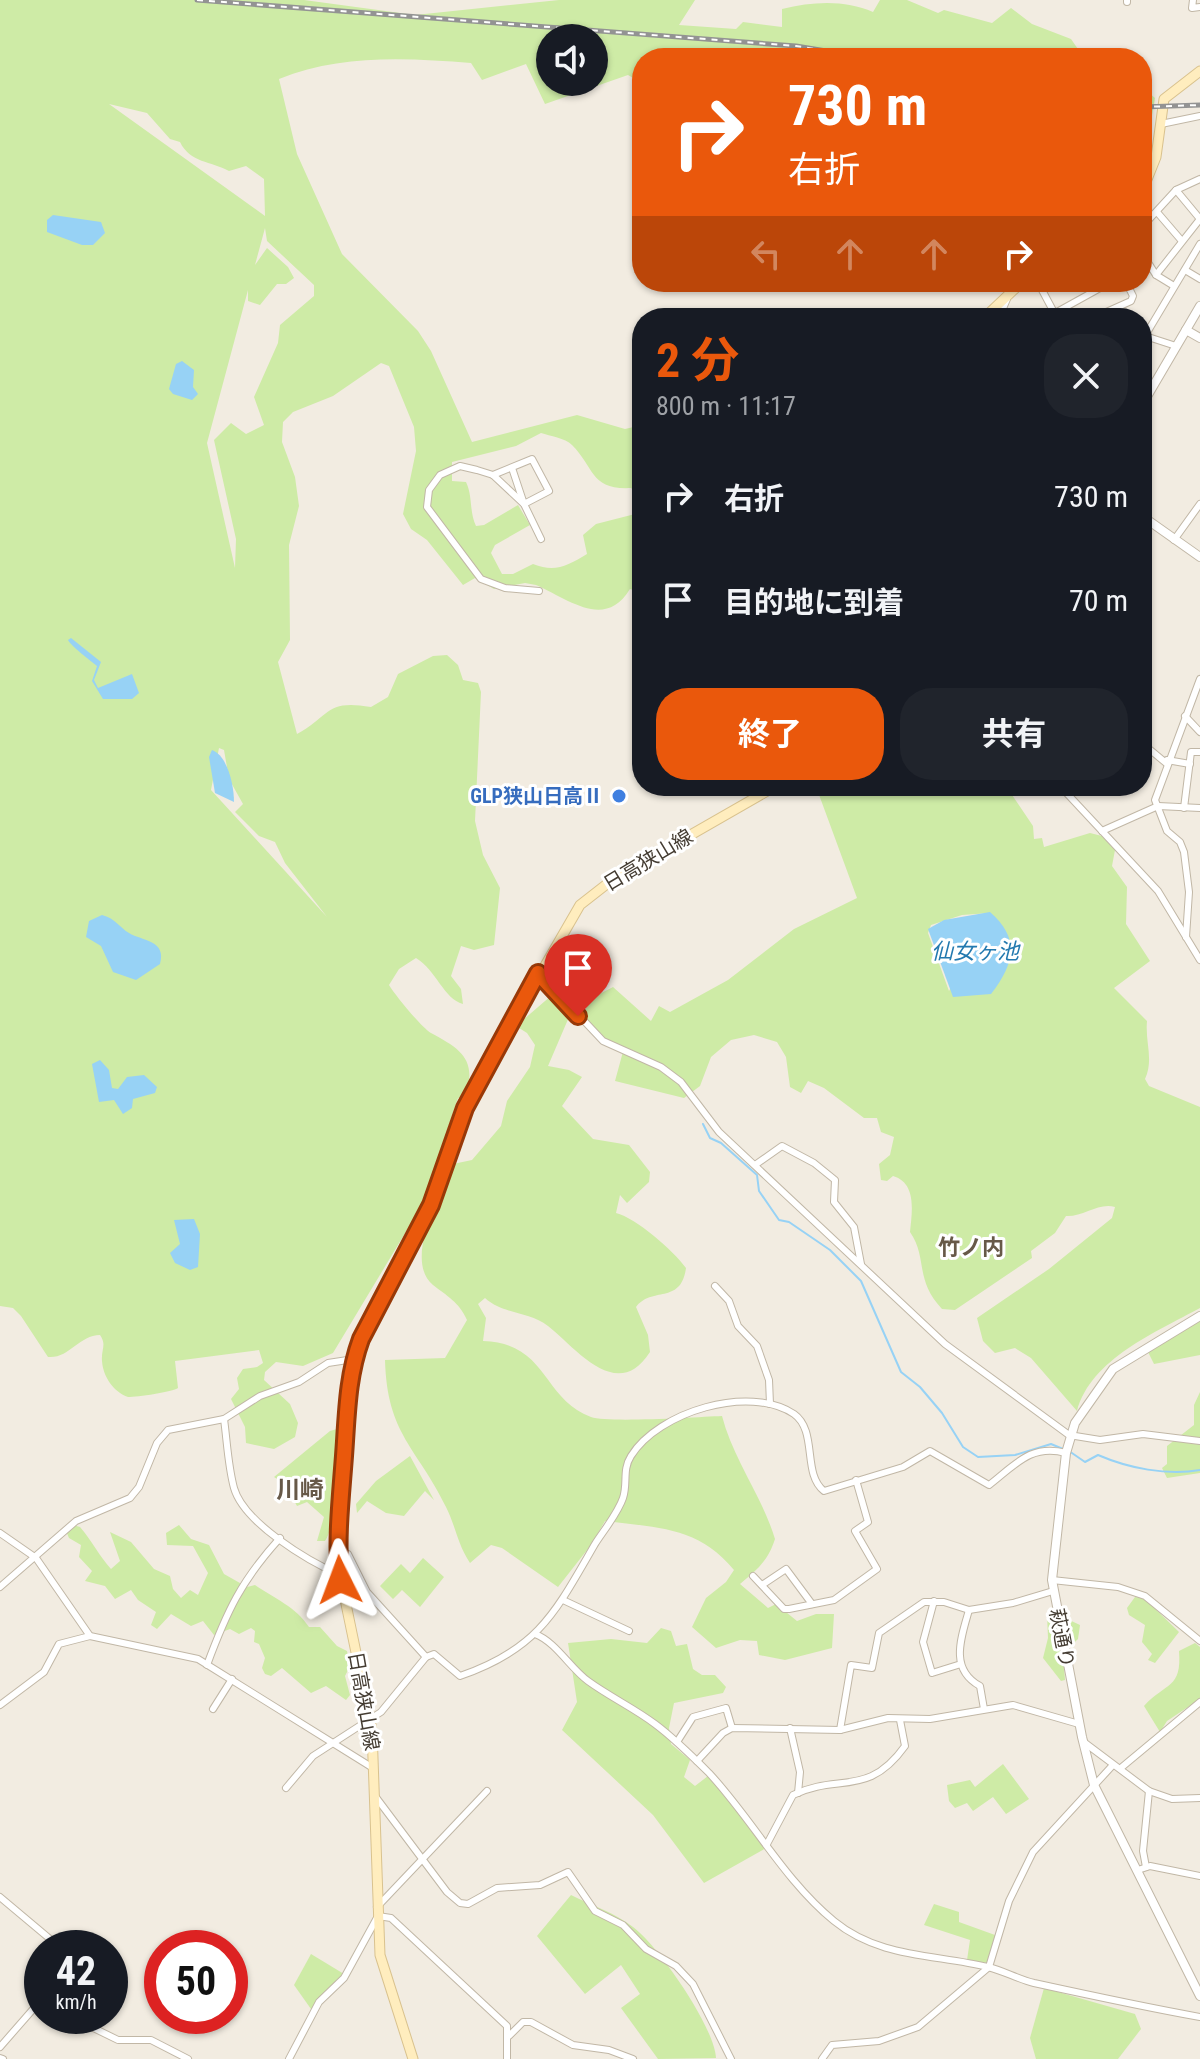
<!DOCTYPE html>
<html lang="ja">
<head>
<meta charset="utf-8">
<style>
  :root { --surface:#171b24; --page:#20242c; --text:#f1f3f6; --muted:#9ea1a6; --accent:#ea580c }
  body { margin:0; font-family:"Roboto Condensed","Noto Sans JP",sans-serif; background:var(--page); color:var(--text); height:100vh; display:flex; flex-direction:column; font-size:30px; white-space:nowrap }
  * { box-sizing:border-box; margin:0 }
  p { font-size:26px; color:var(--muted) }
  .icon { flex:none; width:44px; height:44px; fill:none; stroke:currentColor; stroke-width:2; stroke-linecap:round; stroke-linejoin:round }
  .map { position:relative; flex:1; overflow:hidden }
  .panel { position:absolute; left:632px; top:308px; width:520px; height:488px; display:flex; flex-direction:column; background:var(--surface); border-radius:32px; box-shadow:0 2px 6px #0004 }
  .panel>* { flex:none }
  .hud { position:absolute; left:632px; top:48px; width:520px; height:244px; border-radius:32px; box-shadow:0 2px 6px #0004; background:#ea580c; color:#fff; overflow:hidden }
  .controls { position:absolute; left:536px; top:24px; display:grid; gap:16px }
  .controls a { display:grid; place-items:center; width:72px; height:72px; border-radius:50%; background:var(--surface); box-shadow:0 2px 6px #0004; font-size:40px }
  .speed { position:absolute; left:24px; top:1930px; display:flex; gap:16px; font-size:40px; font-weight:700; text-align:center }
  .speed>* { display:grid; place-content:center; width:104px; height:104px; border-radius:50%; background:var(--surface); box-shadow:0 2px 6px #0004; line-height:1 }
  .speed small { font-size:20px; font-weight:400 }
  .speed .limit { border:12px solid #d22; background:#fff; color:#111 }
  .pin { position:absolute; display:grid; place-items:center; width:68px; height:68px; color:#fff; margin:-82px -34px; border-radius:50% 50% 50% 0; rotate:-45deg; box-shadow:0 0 8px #0007 }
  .pin .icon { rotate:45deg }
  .me { position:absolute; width:88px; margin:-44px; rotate:357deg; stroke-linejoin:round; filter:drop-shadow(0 0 6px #0008) }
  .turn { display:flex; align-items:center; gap:28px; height:168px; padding:0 24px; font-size:36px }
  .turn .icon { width:104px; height:104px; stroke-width:2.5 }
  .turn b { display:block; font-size:56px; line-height:68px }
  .lanes { display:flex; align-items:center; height:76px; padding:0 24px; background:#0003; justify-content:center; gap:40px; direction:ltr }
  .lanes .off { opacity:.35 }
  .round { display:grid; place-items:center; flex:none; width:84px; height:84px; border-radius:32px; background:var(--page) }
  .summary { display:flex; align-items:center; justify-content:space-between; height:136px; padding:0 24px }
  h1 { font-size:48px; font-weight:700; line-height:60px; color:var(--accent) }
  .button { display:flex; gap:16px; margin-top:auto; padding:16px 24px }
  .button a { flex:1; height:92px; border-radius:32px; background:var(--accent); color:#fff; font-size:32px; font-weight:700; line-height:92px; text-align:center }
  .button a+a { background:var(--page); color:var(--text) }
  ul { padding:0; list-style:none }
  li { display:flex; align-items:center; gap:24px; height:104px; padding:0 24px }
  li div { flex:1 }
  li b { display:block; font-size:30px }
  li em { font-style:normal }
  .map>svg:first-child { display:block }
  .green { fill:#ceeba6; fill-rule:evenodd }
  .water { fill:#97d2f5 }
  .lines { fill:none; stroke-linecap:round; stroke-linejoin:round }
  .stream { stroke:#97d2f5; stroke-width:2 }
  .minor-casing { stroke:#c1b7a6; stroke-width:8 }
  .tertiary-casing { stroke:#c1b7a6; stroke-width:10 }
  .secondary-casing { stroke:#d9c28e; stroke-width:11 }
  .minor { stroke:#fff; stroke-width:6 }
  .tertiary { stroke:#fff; stroke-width:8 }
  .secondary { stroke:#ffedbe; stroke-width:9 }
  .rail-casing { stroke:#939393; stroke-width:5 }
  .rail { stroke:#fff; stroke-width:2; stroke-dasharray:6; stroke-linecap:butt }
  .route-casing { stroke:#983908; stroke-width:20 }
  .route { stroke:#ea580c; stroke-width:14 }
  .shop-dot { fill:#3f7fe0; stroke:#fff; stroke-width:3 }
  .labels { text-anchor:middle; stroke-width:6; stroke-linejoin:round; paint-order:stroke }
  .shop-label { font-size:20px; font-weight:bold; fill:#366cbe; stroke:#fff; text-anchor:end }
  .street-label { font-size:20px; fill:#443c32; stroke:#fff }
  .water-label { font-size:22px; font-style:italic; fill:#2379af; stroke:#fff }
  .neighbourhood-label { font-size:22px; font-weight:bold; fill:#675948; stroke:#fff }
  .quarter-label { font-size:24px; font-weight:bold; fill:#675948; stroke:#fff }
</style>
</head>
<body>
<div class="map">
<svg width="1200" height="2059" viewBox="0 0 1200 2059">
  <rect width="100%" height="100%" fill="#f2ece1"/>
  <!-- green -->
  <g class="green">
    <path d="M0,0H304L415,15L559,0H695L679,25L736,29L743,22L782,27V9C814,1 846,0 873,12L880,0H907L938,13L944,10L992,23L1011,8L1032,24L1071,39L1080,52L1096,58H642V83L628,75L545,104L526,64L482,80L471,63C407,58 340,54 279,79L297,154L342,254L418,331L431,351L472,442L577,415L625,429L642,425V497L631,488C590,490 595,468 572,445C565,438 550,436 541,433L516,446L452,462V481L466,482C473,497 469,511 476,526L484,525L518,505L530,525L495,545L491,553L502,574H513L533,564C555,573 567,566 587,554L583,535L596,524L639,513L642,515V593L630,589C605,630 570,600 536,585L525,583L494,589L475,578L463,585L427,540L411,529L403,514L416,451L414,427L389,366L381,363L333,396L293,412L283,422L282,442L295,477L299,506L289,545L290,640L278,662L297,734C331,715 326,699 371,707L388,697L398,674L433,656L447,655L458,665L463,680L478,683L481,692L475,821L483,855L500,888L494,945L474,950L461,946L451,976L461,989L463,1004C444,999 436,970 416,958L399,969L389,985C395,995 421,1027 431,1033C461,1049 478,1060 465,1097L458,1098L422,1205L333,1353L303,1366L276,1362L265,1372L264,1380L290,1404L298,1423L295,1437L274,1449L246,1443L245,1427L231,1399L239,1389L237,1378L243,1369L257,1367L263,1363L259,1350L175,1361L178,1388C173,1392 137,1397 128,1397C114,1392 103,1377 102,1361C101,1349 107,1345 100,1335C79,1335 69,1359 48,1357L21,1316L13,1308L0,1306ZM550,38H594V82H550ZM109,104L147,113L170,139L180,142C190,163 211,161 229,171L246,166L264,179L265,216ZM265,228L267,241L314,285V296L280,325L278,343L254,397L264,425L246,434L231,423L214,440L236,539L235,568L207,443L248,290V301L260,305L277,284H286L294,278L288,267L267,248L255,265ZM219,748L224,750L229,779L243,804L235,812L259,836L275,842L285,863L327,917L211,790Z"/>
    <polygon points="1142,87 1155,98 1142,174"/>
    <path d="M841,786H1006L1033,826L1034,839L1042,838L1044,847L1090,833L1102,836L1115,850L1112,866L1127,887L1126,924L1150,961L1114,988L1147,1021C1145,1043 1154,1059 1145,1079L1149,1086L1200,1107V1308C1156,1332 1091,1359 1077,1411L1031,1358L1015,1348L995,1353L983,1341L977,1318L1049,1269L1112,1218L1115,1207C1099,1202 1083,1217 1066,1216L1055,1233L1031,1251L1032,1258L955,1310L942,1309C914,1279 928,1258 910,1232C912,1212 917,1183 893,1176L887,1181L881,1180L879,1164L890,1155L894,1137L881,1132L877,1118H864L824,1088L808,1081L801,1093L790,1087L786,1057L777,1042L754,1035L731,1040L711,1057L700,1086L684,1098L615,1081L624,1048L606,1040L584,1017L588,1000L613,987L651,1021L659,1006L670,1012L728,980L794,929L857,898L818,792ZM990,913L949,991L928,933L931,925L962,915Z"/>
    <path d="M552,995L569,1017L548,1066L569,1070L582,1077L562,1106L593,1139L629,1145L650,1172L649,1182L627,1203L620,1195L616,1213C636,1218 674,1251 686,1268C681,1305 652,1286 636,1307L648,1335L650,1352C617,1404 575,1347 548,1326C529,1311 504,1315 485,1298L478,1304L486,1318L483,1341C548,1343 542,1399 591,1417C608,1423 697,1417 722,1416C733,1459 762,1496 775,1539C768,1561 757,1570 740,1584L768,1608L776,1604L797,1621L816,1614H834L832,1648L785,1660L759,1655L757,1641L740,1640L716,1648L692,1627L706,1598L726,1582L734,1570C698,1526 657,1528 605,1521L591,1545L558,1587L502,1548L491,1545L470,1563C457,1543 456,1527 446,1507C417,1447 387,1435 385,1360L445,1358L467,1320C459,1302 447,1296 433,1285C403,1260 441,1193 453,1164L472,1160L501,1126L507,1101L530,1067L535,1045L527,1033L516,1026Z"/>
    <polygon points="1200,1321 1200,1355 1154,1364 1148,1352"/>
    <polygon points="1200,1392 1200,1473 1167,1478 1162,1468 1167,1464 1167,1446 1194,1425 1194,1405"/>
    <path d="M337,1429C341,1450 337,1524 325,1541H317L324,1517L307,1502L297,1506L285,1484L274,1477L330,1431Z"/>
    <polygon points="410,1456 434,1500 425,1491 404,1516 386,1513 367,1501 357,1513 356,1504 376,1481"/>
    <path d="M73,1525L80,1527C92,1541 100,1557 111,1569L120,1561L110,1532L131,1542L154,1569L170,1576L173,1589L181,1598L190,1590L198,1595L208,1573L193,1546L167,1545L166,1533L179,1525L191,1539L209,1545L224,1574L247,1587L255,1585C274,1598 296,1607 309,1627H320L337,1646L347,1651L350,1666L345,1676L350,1695L346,1700L326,1686L311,1693L282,1668L271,1676L265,1674L262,1668L265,1658L259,1644L254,1642L255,1631L251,1628L239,1634L230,1629L214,1635L203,1621L191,1626L171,1614L157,1629L151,1625L156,1612L138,1600L131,1590L115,1599L105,1586L85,1581L92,1571L79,1557L81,1545L69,1538L66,1531Z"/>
    <polygon points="423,1558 444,1577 420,1607 402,1590 393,1599 380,1586 401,1564 410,1573"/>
    <polygon points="1135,1597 1144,1598 1179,1632 1155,1663 1148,1660 1152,1654 1142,1642 1145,1625 1129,1615 1127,1608"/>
    <polygon points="1050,1611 1080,1625 1078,1639 1063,1653 1065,1680 1061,1681 1043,1658 1048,1638 1047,1613"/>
    <polygon points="661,1628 671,1631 676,1646 687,1644 693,1669 702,1675 715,1675 726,1687 723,1693 674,1703 669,1728 671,1744 690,1760 684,1777 695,1786 708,1776 766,1848 704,1883 653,1815 562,1730 577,1702 568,1643 611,1639 647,1643"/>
    <path d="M1195,1643L1200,1647V1699L1167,1721L1160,1732L1144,1706C1166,1682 1182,1689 1179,1651Z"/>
    <polygon points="1003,1764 1029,1799 1006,1814 993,1797 973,1811 967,1803 955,1808 949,1801 947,1785 970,1780 975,1787"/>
    <path d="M571,1895C591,1905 615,1913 633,1927C658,1945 715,2028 716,2058L658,2059L621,2008L640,1994L621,1965L585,1994L537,1936Z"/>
    <polygon points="934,1904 959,1912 959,1922 995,1935 987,1963 967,1960 970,1940 924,1925"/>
    <polygon points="311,1954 344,1974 311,2009 294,1985"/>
    <polygon points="1044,1988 1135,2014 1141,2029 1118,2059 1036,2059 1030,2038"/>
  </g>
  <!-- water -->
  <g class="water">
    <polygon points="53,215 101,222 105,233 93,245 82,245 47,232 47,220"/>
    <polygon points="182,361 194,370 193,387 198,394 192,400 173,394 169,389 176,364"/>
    <path d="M71,638L101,662L94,680L98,688L132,674L139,693L132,699H103L92,681L97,666C90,660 72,647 68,640Z"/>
    <path d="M212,750C228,756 234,786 234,802L215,793L209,757Z"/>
    <path d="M990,912C1021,939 1014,964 991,994L953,997L928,929L944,920Z"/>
    <path d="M102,915C115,918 119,927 129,933C142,941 167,940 160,964L136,980L113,972L101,946L86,937L89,921Z"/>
    <polygon points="100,1060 109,1070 112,1088 118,1089 127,1077 144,1075 157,1087 155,1093 133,1099 132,1108 123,1114 114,1100 99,1102 92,1064"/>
    <polygon points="194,1219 200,1234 198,1267 190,1270 175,1263 170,1253 180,1244 174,1220"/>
  </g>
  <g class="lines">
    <!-- stream -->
    <g class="stream">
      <polyline points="703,1124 710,1138 721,1143 757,1175 759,1191 779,1220 789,1222 830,1250 861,1281 901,1372 920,1387 942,1413 963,1447 978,1457 1015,1455 1051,1444 1063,1449"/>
      <path d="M1069,1451L1085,1462L1098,1455C1128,1468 1167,1476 1200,1470"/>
    </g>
    <defs>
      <g id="minor">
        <polyline points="1127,0 1127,2"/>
        <polyline points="1193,0 1192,8 1200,7"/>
        <polyline points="1161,124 1200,116"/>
        <polyline points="1176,190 1200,219"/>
        <polyline points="1157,212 1181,240"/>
        <polyline points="1142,227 1176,190 1200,179"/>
        <polyline points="1142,253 1156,275 1174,286"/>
        <polyline points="1185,270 1200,279"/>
        <polyline points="1156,275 1200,219"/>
        <polyline points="1055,282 1042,290 1057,318"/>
        <polyline points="999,318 1007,299"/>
        <polyline points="1046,318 1111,282"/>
        <polyline points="1093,318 1131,301 1133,296 1126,282"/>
        <polyline points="1142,335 1176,346"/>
        <polyline points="1142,341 1200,244"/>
        <polyline points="493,475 532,459 549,491 524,504 512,468"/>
        <polyline points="1174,540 1200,504"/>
        <polyline points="539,591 505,588 481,579 427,507 429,490 440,475 460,466 477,470 493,475 524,504 541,539"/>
        <polyline points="1185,716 1200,732"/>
        <polyline points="1142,743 1166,763"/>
        <polyline points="1167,760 1190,764"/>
        <polyline points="1060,786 1158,891 1200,960"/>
        <polyline points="1184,808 1191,752 1200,752"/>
        <polyline points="1102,831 1158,806 1200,808"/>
        <polyline points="1186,937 1189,892 1184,852 1180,842 1167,831 1155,800 1200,679"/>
        <polyline points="540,974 603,1041 661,1067 681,1082 719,1132 945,1344 1069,1435 1100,1440 1143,1434 1200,1441"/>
        <polyline points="755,1165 782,1146 814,1163 835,1180 834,1202 854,1227 861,1264"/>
        <polyline points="715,1286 729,1301 738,1326 757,1346 769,1380 770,1404"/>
        <path d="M224,1419C227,1441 228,1466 234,1488C244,1523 308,1561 340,1575"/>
        <polyline points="0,1533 36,1558 90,1636 198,1659 373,1768"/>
        <path d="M338,1550L348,1554L367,1592L426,1657L434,1654L460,1676C539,1649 556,1611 595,1544C604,1530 618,1513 623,1498C628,1483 622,1470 631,1456C658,1412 749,1384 794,1414C818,1431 802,1474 824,1491L903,1467L930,1451L989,1485C1014,1466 1031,1443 1066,1453"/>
        <polyline points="753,1576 784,1609 789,1609 834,1600 877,1569 855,1531 868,1522 856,1480"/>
        <polyline points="340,1580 366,1592"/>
        <polyline points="1052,1580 1118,1587 1145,1596 1200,1641"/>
        <polyline points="762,1585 786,1569 812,1604"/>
        <polyline points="0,1587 76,1521 130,1498 139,1487 157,1443 168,1430 224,1419 260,1396 299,1382 328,1363 354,1359"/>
        <polyline points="563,1600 629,1631"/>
        <polyline points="934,1601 923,1642 932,1673 961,1664"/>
        <path d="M969,1610C961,1638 949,1669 980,1686L984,1709"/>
        <path d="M535,1634C556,1642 570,1668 588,1681C610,1697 634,1708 655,1724C674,1738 692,1756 709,1773C752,1819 784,1880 834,1921C879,1958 934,1954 988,1967C1004,1971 1018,1979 1034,1983C1089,1995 1144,2007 1200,2017"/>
        <path d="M207,1665C227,1611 241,1581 280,1538"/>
        <polyline points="0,1705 44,1672 59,1644 90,1636"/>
        <polyline points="213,1709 232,1679"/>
        <polyline points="790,1728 800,1772 798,1793"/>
        <polyline points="840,1730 851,1665 872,1668 879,1633 924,1602 944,1602 969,1610 1013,1603 1053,1591"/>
        <polyline points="677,1742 693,1717 726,1708 732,1728"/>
        <polyline points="1085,1743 1149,1791 1172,1799 1200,1798"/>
        <polyline points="697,1761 723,1733 732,1728 840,1730 888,1718 930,1719 1013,1705 1079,1724"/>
        <polyline points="1122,1767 1200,1702"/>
        <polyline points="286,1788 313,1756 381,1712 426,1657"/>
        <polyline points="375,1796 447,1892 460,1903 468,1904 497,1888 540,1885 568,1872 595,1911 623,1925 646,1949 676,1966 693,1984 731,2059"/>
        <path d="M767,1844L793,1795C838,1773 868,1798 905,1746L900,1720"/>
        <polyline points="1146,1867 1143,1851 1149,1791"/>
        <polyline points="1138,1870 1150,1866 1200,1876"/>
        <polyline points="0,1897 50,1939 55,1948"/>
        <polyline points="377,1907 487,1791"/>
        <polyline points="42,1971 34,1984 42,1999"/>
        <polyline points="69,2016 118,2040 151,2040 188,2059"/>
        <polyline points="509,2036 523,2022 531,2022 573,2045 609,2050 633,2059"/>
        <polyline points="0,2047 42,1999"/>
        <polyline points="0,2058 3,2059"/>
        <polyline points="289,2059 319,2002 344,1978 378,1916 391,1918 507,2026 507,2059"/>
        <polyline points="822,2059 832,2045 879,2041 918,2027 989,1967 1009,1901 1033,1852 1112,1766"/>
      </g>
      <g id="tertiary">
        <polyline points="1186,330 1200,338"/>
        <polyline points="1142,405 1200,306"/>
        <polyline points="1142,516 1200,557"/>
        <polyline points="1200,1316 1113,1369 1075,1423 1066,1453 1052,1580 1082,1737 1094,1785 1200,1996"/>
      </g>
      <g id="secondary">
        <polyline points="1142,192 1156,157 1164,99 1200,71"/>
        <polyline points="984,318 1022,282"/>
        <polyline points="413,2059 380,1955 372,1730 340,1575 338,1532 354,1359 431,1205 475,1087 580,905 612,880 776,786"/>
      </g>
    </defs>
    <!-- minor casing -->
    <use href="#minor" class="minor-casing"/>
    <!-- tertiary casing -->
    <use href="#tertiary" class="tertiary-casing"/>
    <!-- secondary casing -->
    <use href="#secondary" class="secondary-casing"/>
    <!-- minor -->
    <use href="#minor" class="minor"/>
    <!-- tertiary -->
    <use href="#tertiary" class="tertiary"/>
    <!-- secondary -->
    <use href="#secondary" class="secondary"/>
    <defs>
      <g id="rail">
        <polyline points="197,0 796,46 868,58"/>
        <polyline points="1142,107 1200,105"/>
      </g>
    </defs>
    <!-- rail casing -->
    <use href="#rail" class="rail-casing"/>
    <!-- rail -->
    <use href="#rail" class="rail"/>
  </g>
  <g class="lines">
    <defs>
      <path id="route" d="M340,1580C336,1539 341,1497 344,1456C347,1416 347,1377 361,1339L431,1205L465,1108L538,973L578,1016"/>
    </defs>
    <!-- route casing -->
    <use href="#route" class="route-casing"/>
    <!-- route -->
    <use href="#route" class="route"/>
  </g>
  <!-- markers -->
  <circle class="shop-dot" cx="619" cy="796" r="8"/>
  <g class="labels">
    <!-- shop labels -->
    <g class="shop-label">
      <text x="603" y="803">GLP狭山日高Ⅱ</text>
    </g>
    <!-- street labels -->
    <g class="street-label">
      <text transform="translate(648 860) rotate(-31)" y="7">日高狭山線</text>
      <text transform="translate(1062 1638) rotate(79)" y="7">萩通り</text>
      <text transform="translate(364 1701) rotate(80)" y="7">日高狭山線</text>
    </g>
    <!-- water labels -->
    <g class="water-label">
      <text x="975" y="959">仙女ヶ池</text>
    </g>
    <!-- neighbourhood labels -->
    <g class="neighbourhood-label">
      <text x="971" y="1255">竹ノ内</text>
    </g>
    <!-- quarter labels -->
    <g class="quarter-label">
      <text x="300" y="1498">川崎</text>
    </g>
  </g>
</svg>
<div class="controls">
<a><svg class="icon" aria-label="sound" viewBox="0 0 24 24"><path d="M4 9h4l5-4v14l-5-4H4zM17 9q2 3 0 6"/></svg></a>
</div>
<div class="speed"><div>42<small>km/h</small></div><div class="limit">50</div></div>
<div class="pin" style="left:578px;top:1016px;background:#d93025"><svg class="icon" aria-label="arrive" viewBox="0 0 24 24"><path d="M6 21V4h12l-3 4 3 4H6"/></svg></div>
<svg class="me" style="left:340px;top:1580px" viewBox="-20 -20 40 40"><path d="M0-17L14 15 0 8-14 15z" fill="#ea580c" stroke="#fff" stroke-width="4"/></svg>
<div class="hud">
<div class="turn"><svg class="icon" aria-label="right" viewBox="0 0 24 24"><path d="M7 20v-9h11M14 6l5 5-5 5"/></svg><div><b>730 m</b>右折</div></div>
<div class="lanes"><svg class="icon off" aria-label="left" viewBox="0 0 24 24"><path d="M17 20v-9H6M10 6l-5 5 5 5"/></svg><svg class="icon off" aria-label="ahead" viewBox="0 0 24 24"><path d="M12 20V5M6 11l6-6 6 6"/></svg><svg class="icon off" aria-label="ahead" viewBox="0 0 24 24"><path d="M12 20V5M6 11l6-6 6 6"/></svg><svg class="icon" aria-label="right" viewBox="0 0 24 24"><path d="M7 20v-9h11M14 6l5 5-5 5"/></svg></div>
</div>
<section class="panel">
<div class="summary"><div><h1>2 分</h1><p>800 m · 11:17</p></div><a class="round"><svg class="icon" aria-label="close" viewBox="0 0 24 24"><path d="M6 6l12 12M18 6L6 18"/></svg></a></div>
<ul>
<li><svg class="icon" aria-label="right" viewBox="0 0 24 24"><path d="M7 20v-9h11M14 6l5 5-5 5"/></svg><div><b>右折</b></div><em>730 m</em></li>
<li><svg class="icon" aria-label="arrive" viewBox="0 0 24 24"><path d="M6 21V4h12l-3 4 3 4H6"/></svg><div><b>目的地に到着</b></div><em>70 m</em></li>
</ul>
<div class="button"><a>終了</a><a>共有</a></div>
</section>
</div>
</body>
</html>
